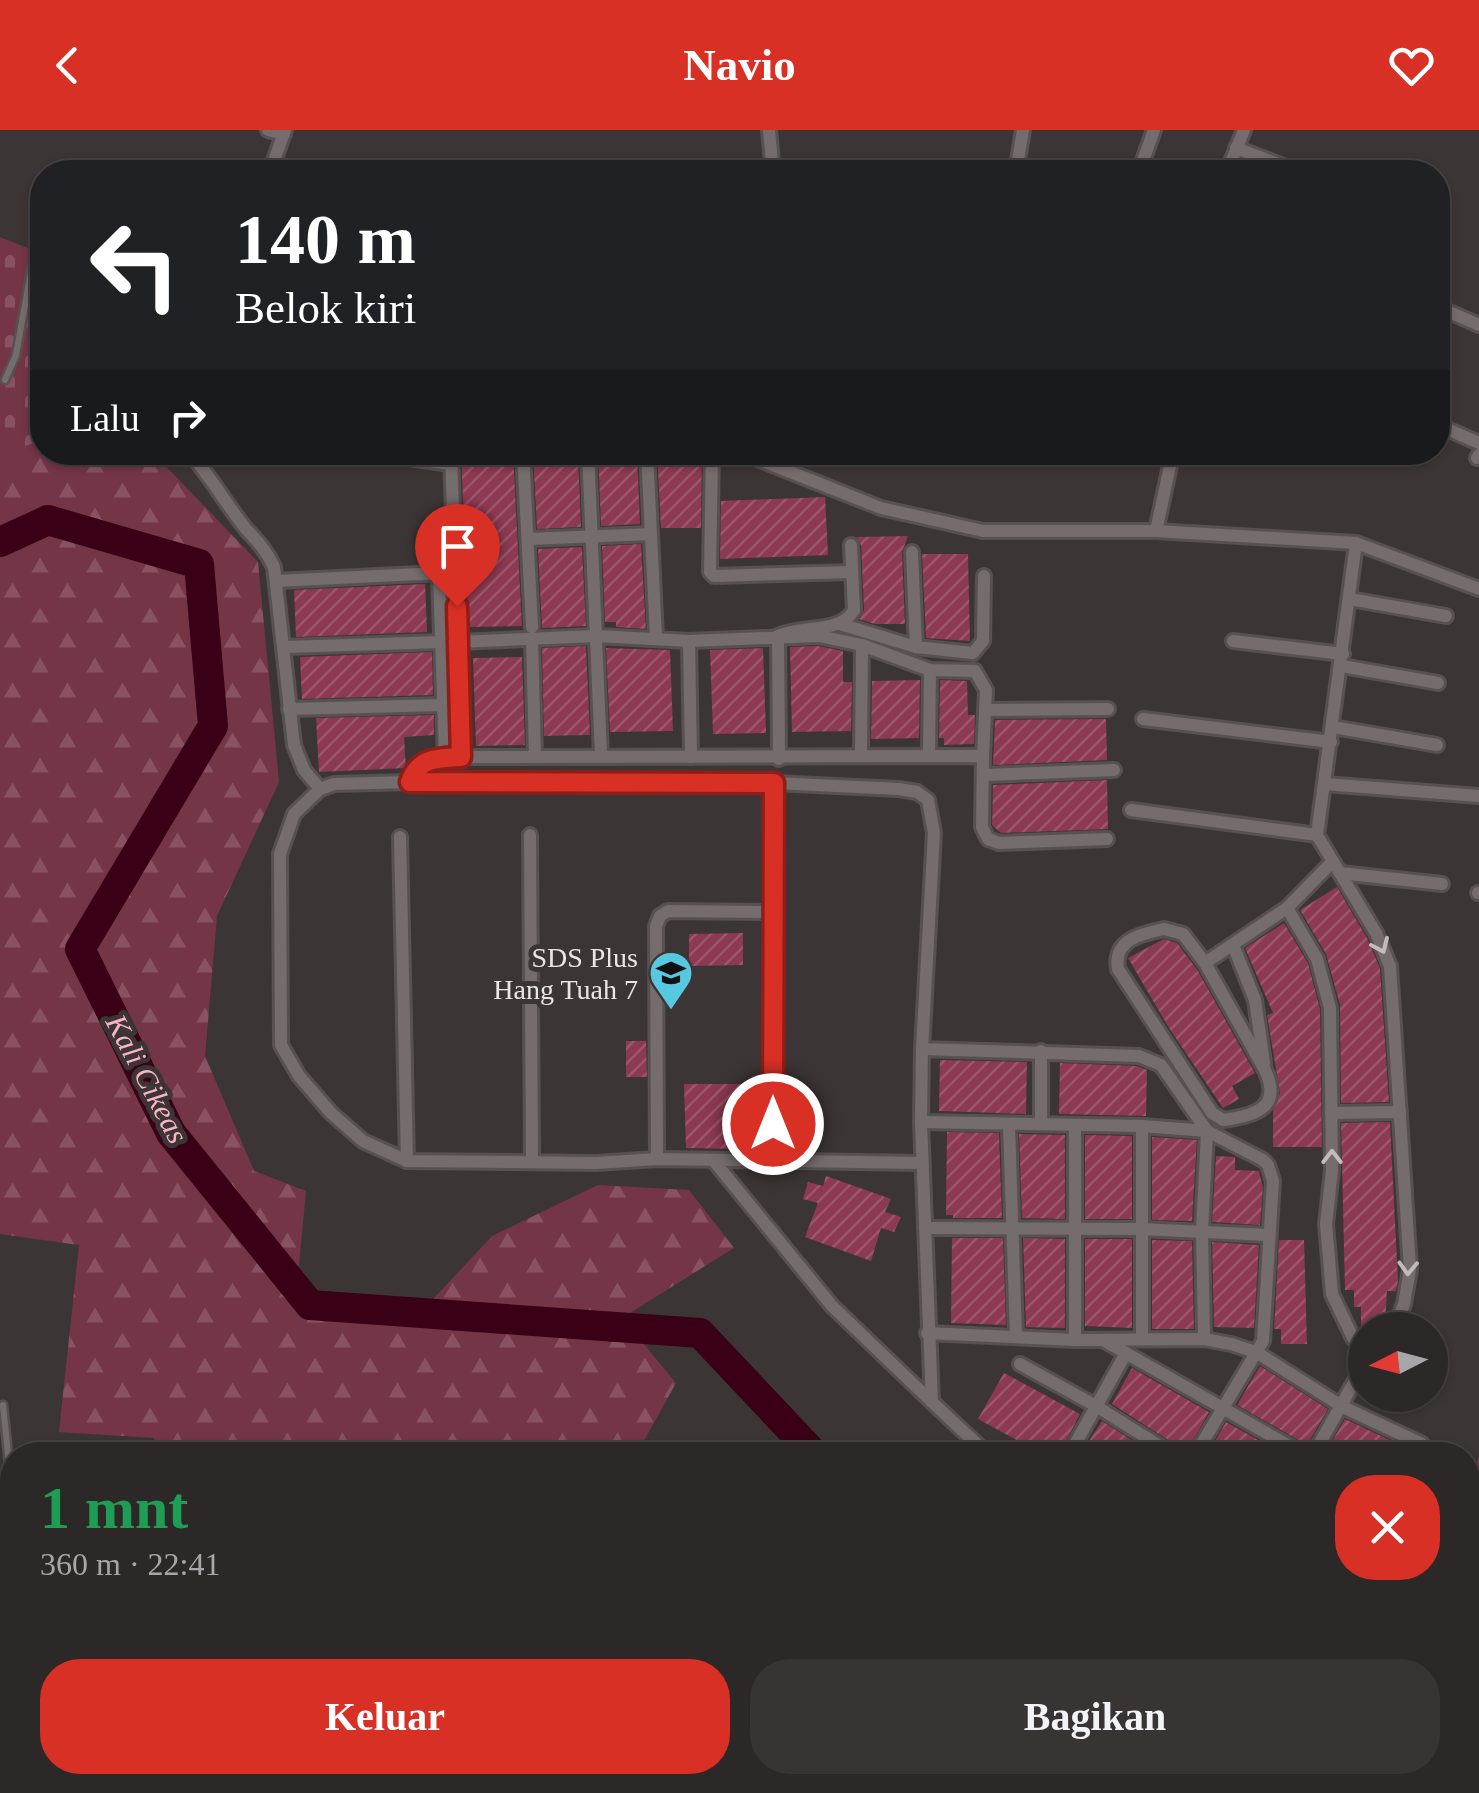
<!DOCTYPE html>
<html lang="id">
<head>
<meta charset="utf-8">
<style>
  :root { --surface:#2d2828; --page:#393434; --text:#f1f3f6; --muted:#a7a6a8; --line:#484445; --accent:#d93025 }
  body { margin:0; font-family:Georgia,serif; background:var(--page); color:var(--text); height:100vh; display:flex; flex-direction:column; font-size:38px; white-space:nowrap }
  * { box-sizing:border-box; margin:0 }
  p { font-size:32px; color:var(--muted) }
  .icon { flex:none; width:55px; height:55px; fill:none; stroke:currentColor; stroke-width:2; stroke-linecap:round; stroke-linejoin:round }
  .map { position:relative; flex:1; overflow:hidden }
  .panel { position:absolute; left:0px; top:1312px; width:1480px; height:352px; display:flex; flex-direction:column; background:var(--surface); border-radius:40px 40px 0 0; box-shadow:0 2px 8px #0004,0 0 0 2px var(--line) }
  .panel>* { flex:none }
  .hud { position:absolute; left:30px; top:30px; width:1420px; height:305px; border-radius:40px; box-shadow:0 2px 8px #0004,0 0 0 2px var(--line); background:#202124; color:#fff; overflow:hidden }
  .needle { width:65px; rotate:264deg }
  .fabs { position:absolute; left:1348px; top:1182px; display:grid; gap:20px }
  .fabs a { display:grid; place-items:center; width:100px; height:100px; border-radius:50%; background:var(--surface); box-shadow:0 2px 8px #0004,0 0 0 2px var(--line); font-size:50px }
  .pin { position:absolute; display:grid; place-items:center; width:85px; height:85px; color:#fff; margin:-102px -42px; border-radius:50% 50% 50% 0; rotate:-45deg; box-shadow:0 0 10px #0007 }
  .pin .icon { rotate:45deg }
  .me { position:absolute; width:110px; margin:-55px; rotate:0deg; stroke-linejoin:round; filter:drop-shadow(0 0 8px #0008) }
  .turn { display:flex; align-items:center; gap:35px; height:210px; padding:0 40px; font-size:45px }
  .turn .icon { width:130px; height:130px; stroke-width:2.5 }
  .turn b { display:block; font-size:70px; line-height:85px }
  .then { display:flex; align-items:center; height:95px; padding:0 40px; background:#0003; gap:20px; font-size:38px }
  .round { display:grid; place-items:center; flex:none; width:105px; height:105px; border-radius:40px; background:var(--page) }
  .overview { display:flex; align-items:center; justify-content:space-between; height:170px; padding:0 40px }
  h1 { font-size:60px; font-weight:800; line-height:75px; color:#1e9e55 }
  .cta { display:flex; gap:20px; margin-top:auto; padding:20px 40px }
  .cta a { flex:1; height:115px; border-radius:40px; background:var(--accent); color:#fff; font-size:40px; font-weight:800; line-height:115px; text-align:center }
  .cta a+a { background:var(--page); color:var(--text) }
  header { display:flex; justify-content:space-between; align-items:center; height:130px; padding:0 40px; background:var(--accent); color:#fff; font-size:45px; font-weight:800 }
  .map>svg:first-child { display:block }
  .forest { fill:url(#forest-firs) }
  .cemetery { fill:url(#cemetery-stones) }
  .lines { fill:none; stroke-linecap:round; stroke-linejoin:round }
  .river { stroke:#390016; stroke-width:30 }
  .building { fill:url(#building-hatch) }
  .lane-casing { stroke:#575152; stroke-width:11 }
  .street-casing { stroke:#575152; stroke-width:18 }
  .lane { stroke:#756c6e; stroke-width:6 }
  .street { stroke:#756c6e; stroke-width:12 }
  .oneway { stroke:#c1bbbc }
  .route-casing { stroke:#8d1f18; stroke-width:25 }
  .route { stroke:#d93025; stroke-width:18 }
  .labels { text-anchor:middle; stroke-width:10; stroke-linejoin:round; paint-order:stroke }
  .poi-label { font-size:28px; fill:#eae6e6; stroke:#3c3536; text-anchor:end }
  .water-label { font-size:30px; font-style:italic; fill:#fcb3c5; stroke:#3c3536 }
</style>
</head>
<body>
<header><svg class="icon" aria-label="back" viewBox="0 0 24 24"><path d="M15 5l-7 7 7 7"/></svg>Navio<svg class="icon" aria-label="heart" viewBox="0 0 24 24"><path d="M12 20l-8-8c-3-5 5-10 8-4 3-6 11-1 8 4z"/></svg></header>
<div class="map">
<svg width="1479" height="1663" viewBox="0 0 1479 1663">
  <defs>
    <pattern id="forest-firs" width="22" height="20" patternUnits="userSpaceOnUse" patternTransform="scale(2.5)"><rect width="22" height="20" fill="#743547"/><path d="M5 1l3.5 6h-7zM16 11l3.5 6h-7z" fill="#885262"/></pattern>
    <pattern id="cemetery-stones" width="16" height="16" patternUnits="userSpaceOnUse" patternTransform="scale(2.5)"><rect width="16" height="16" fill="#743547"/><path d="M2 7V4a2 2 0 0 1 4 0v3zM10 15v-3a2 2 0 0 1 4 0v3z" fill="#885262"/></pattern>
    <pattern id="building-hatch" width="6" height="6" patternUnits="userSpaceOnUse" patternTransform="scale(2.5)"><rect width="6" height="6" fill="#8c3952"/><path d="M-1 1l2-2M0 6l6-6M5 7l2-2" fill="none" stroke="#9c566b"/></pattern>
  </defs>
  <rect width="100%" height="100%" fill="#3c3536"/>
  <!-- forest -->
  <g class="forest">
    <polygon points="42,308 42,322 153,323 258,432 279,652 217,786 205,926 254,1041 306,1061 295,1177 411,1193 492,1106 598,1055 689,1060 734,1118 622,1188 676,1253 636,1325 155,1325 154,1308 59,1302 79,1115 0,1104 0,322"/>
    <polygon points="1479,1327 1479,1433 1468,1374 1468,1350"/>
  </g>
  <!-- cemetery -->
  <polygon class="cemetery" points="0,107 42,124 42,310 0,325"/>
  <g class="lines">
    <!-- river -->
    <g class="river">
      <polyline points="0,412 48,390 199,434 213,596 80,819 171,1003 310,1175 700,1203 815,1325"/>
      <polyline points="1212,1652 1237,1663"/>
      <polyline points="1461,1663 1479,1654"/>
    </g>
  </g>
  <!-- building -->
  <g class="building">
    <polygon points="461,322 513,322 522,496 468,497"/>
    <polygon points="533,322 578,322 581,397 537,399"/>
    <polygon points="598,322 637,322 640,394 601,396"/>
    <polygon points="657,322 702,322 701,398 661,398"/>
    <polygon points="825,367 828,425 720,429 721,371"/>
    <polygon points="908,406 902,422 905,494 875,494 859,489 864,480 861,415 857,407"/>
    <polygon points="641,414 646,499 616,497 616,492 605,492 602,416"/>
    <polygon points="582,417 586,496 542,498 538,419"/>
    <polygon points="922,424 968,424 970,511 926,508"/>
    <polygon points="425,454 427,502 296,507 294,460"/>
    <polygon points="586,516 590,605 544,606 542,518"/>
    <polygon points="818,516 843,521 843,552 852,552 851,601 792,602 790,517"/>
    <polygon points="606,518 670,520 673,601 610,602"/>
    <polygon points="763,518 766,603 713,604 710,520"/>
    <polygon points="432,522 433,565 302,569 300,527"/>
    <polygon points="522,527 525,615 476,616 473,528"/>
    <polygon points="920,550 919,608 871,609 872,551"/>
    <polygon points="940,550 967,551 968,585 975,585 974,614 944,615 944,608 939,608"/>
    <polygon points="434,585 434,605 404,607 406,638 319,642 316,588"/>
    <polygon points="1106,589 1107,630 993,635 995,590"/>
    <polygon points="1107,650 1108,699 1001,703 992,695 993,655"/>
    <polygon points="1337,757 1367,808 1380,838 1389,972 1341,973 1340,875 1326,824 1300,780"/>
    <polygon points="1284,793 1308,833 1320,879 1322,1017 1273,1017 1273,980 1280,963 1267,885 1273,883 1245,818"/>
    <polygon points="743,803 743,835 689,836 689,804"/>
    <polygon points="1164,809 1177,813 1198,841 1255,943 1232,956 1239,969 1223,978 1169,898 1128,828"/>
    <polygon points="626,911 646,911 647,947 626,947"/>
    <polygon points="940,930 1027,932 1026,984 939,981"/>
    <polygon points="1060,933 1137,936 1147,940 1146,986 1059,984"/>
    <polygon points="684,954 754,954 754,983 741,983 736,1006 738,1019 686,1018"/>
    <polygon points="1390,992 1398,1151 1396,1161 1387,1161 1385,1195 1361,1195 1361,1177 1354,1177 1354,1160 1345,1160 1341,993"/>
    <polygon points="947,1002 999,1003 1002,1088 953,1088 953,1085 946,1085"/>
    <polygon points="1019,1004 1065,1005 1065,1089 1022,1088"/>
    <polygon points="1085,1005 1132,1006 1132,1089 1085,1089"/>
    <polygon points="1152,1007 1197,1010 1192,1091 1152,1090"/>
    <polygon points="1216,1026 1235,1027 1235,1040 1259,1041 1263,1058 1260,1095 1212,1092"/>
    <polygon points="826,1046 891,1069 885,1082 901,1087 894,1102 881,1098 871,1131 805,1107 818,1073 803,1069 808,1052 823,1056"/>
    <polygon points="952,1108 1003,1108 1006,1195 951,1193"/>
    <polygon points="1023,1108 1065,1109 1065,1198 1026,1197"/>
    <polygon points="1085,1109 1132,1109 1132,1198 1085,1196"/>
    <polygon points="1152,1110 1192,1111 1194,1199 1152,1199"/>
    <polygon points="1279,1110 1304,1110 1307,1214 1281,1214 1281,1199 1274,1199"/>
    <polygon points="1212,1112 1259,1115 1254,1198 1214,1197"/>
    <polygon points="1260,1236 1328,1279 1307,1315 1237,1275"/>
    <polygon points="1132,1238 1209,1282 1185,1325 1179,1317 1112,1274"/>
    <polygon points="1004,1243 1080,1284 1059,1325 1044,1325 978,1289"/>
    <polygon points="1345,1289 1415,1322 1417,1325 1324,1325"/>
    <polygon points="1102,1291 1155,1325 1080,1325"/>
    <polygon points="1226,1292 1285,1325 1207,1325"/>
  </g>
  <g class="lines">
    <defs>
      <g id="lane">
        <polyline points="5,250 16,225 32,136 42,127"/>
        <polyline points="3,1275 9,1334"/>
      </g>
      <g id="street">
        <polyline points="268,0 284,4"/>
        <polyline points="769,0 773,42"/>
        <polyline points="1236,18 1299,42"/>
        <polyline points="270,42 285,0"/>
        <polyline points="1016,42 1023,0"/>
        <polyline points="1139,42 1154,0"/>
        <polyline points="1227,42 1244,0"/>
        <polyline points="1438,177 1479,195"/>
        <polyline points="1438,295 1479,313"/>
        <path d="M189,322C211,347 226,374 246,399C258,412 266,420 274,437L294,615L304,640L320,659"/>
        <polyline points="365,322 451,334"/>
        <polyline points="451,322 461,627"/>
        <polyline points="523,322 532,497"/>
        <polyline points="588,322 601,624"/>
        <polyline points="647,322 656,507"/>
        <polyline points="712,322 710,442 714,446 852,442"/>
        <polyline points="740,322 881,378 983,401 1156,401 1356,413 1479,459"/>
        <polyline points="1477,328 1479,325"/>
        <polyline points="1156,401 1173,322"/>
        <polyline points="528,409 651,404"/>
        <polyline points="1356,413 1317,705 1376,803 1390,836 1410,1139 1404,1174 1394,1200"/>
        <polyline points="912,422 916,517"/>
        <polyline points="276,451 439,443 445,628"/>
        <polyline points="1350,469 1446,486"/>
        <polyline points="840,494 916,517 973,523 983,511 984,446"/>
        <polyline points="532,508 535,627"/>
        <polyline points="689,511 691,627"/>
        <polyline points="1233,511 1343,524"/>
        <polyline points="458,512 597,506 689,511 819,506 862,515 930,540 975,541 986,560 983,626"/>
        <polyline points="285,517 442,512"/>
        <polyline points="1342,536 1438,553"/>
        <polyline points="289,579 443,575"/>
        <polyline points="987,580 1108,579"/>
        <polyline points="1143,589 1331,612"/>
        <polyline points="1333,597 1437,615"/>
        <polyline points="929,624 930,540"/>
        <polyline points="861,626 862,515"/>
        <path d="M779,629L778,506C801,495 841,504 854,480L851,415"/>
        <polyline points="985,645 1114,640"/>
        <path d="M410,652C419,627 438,629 461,627L983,626L982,697L988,709L999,713L1107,709"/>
        <polyline points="1325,654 1479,666"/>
        <polyline points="1131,680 1317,705"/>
        <polyline points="530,705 532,1032"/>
        <polyline points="400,707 407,1031"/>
        <polyline points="1340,743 1442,754"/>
        <polyline points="1478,763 1479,763"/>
        <polyline points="1287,778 1317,829 1330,878 1332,1040 1326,1094 1332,1164 1353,1208 1365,1218"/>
        <path d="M1164,799L1183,804L1205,833L1265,940C1283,978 1254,986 1223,990L1212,983L1118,839C1113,810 1140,804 1164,799Z"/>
        <polyline points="1233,815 1255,870 1264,933"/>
        <polyline points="1205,833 1287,778 1332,732"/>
        <polyline points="922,919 1139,926 1161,935 1207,1001 1202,1101 1204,1209"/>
        <polyline points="1041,921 1041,994"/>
        <polyline points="1331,983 1400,982"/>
        <polyline points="921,992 1142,996 1207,1001 1263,1030 1268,1035 1273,1051 1263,1211 1195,1325"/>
        <polyline points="1075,995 1075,1210"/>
        <polyline points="1009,996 1016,1206"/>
        <polyline points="1142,996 1142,1208"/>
        <polyline points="657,1029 656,796 660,786 668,781 773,782"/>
        <polyline points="773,1030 774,653"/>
        <polyline points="714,1031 832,1176 932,1272 980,1317 995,1325"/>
        <polyline points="922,1033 657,1029 596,1033 407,1031 363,1011 331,983 299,946 281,915 280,724 294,684 320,659 334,654 410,652 774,653 899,659 917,662 928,670 934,703 922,919 921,992 932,1272"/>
        <polyline points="925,1098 1140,1099 1269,1105"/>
        <polyline points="927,1203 1075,1210 1204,1209 1231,1214 1256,1222 1343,1277 1422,1314 1429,1325"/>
        <polyline points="1103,1210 1305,1325"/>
        <polyline points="1020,1234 1096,1276 1174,1325"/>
        <polyline points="1069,1325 1126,1223"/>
        <polyline points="1313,1325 1365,1233"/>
        <polyline points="0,1464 11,1566"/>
        <polyline points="1349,1652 1349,1663"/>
        <polyline points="448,1663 451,1652"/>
      </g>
    </defs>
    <!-- lane casing -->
    <use href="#lane" class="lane-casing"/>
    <!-- street casing -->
    <use href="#street" class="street-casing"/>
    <!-- lane -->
    <use href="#lane" class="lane"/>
    <!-- street -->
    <use href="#street" class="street"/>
  </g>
  <!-- one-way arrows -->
  <defs><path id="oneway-chevron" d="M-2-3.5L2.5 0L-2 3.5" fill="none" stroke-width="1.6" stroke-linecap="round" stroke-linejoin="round" transform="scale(2.5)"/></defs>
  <g class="oneway">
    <use href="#oneway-chevron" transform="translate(1381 816) rotate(66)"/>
    <use href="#oneway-chevron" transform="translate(1332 1027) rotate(-90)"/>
    <use href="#oneway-chevron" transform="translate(1408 1138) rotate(92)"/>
  </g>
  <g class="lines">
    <defs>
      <path id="route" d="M457,476L461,627C438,628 419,627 410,652L774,653L773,994"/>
    </defs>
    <!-- route casing -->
    <use href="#route" class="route-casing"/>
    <!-- route -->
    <use href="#route" class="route"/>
  </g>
  <!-- icons -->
  <defs>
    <symbol id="school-pin" viewBox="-11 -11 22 30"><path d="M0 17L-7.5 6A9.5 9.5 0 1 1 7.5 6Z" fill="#56c9e1" stroke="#3c3536"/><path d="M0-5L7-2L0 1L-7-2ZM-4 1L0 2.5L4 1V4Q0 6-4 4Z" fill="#111"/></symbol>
  </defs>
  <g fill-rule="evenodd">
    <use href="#school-pin" x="646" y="818" width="50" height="68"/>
  </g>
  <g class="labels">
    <!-- poi labels -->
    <g class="poi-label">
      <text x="638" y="837">SDS Plus<tspan x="638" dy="32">Hang Tuah 7</tspan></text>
    </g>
    <!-- water labels -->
    <g class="water-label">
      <text transform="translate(147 949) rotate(62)" y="10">Kali Cikeas</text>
    </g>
  </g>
</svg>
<div class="fabs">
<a><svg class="needle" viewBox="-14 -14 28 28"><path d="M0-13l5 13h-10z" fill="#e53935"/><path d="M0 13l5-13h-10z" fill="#a7a6a8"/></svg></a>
</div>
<div class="pin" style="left:457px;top:476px;background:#d93025"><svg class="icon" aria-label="arrive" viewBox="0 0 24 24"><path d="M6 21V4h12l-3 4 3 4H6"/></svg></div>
<svg class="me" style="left:773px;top:994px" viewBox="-20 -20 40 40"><circle r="17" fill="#d93025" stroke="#fff" stroke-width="3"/><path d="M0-11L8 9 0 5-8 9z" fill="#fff"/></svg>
<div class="hud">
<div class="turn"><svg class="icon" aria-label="left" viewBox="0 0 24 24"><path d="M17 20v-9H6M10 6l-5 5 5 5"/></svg><div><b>140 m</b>Belok kiri</div></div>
<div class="then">Lalu<svg class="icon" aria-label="right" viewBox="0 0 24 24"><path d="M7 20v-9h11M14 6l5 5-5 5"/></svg></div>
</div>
<section class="panel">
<div class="overview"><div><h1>1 mnt</h1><p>360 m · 22:41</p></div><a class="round" style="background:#d93025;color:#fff"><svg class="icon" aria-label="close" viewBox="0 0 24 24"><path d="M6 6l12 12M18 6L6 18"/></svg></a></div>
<div class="cta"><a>Keluar</a><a>Bagikan</a></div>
</section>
</div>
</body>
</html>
